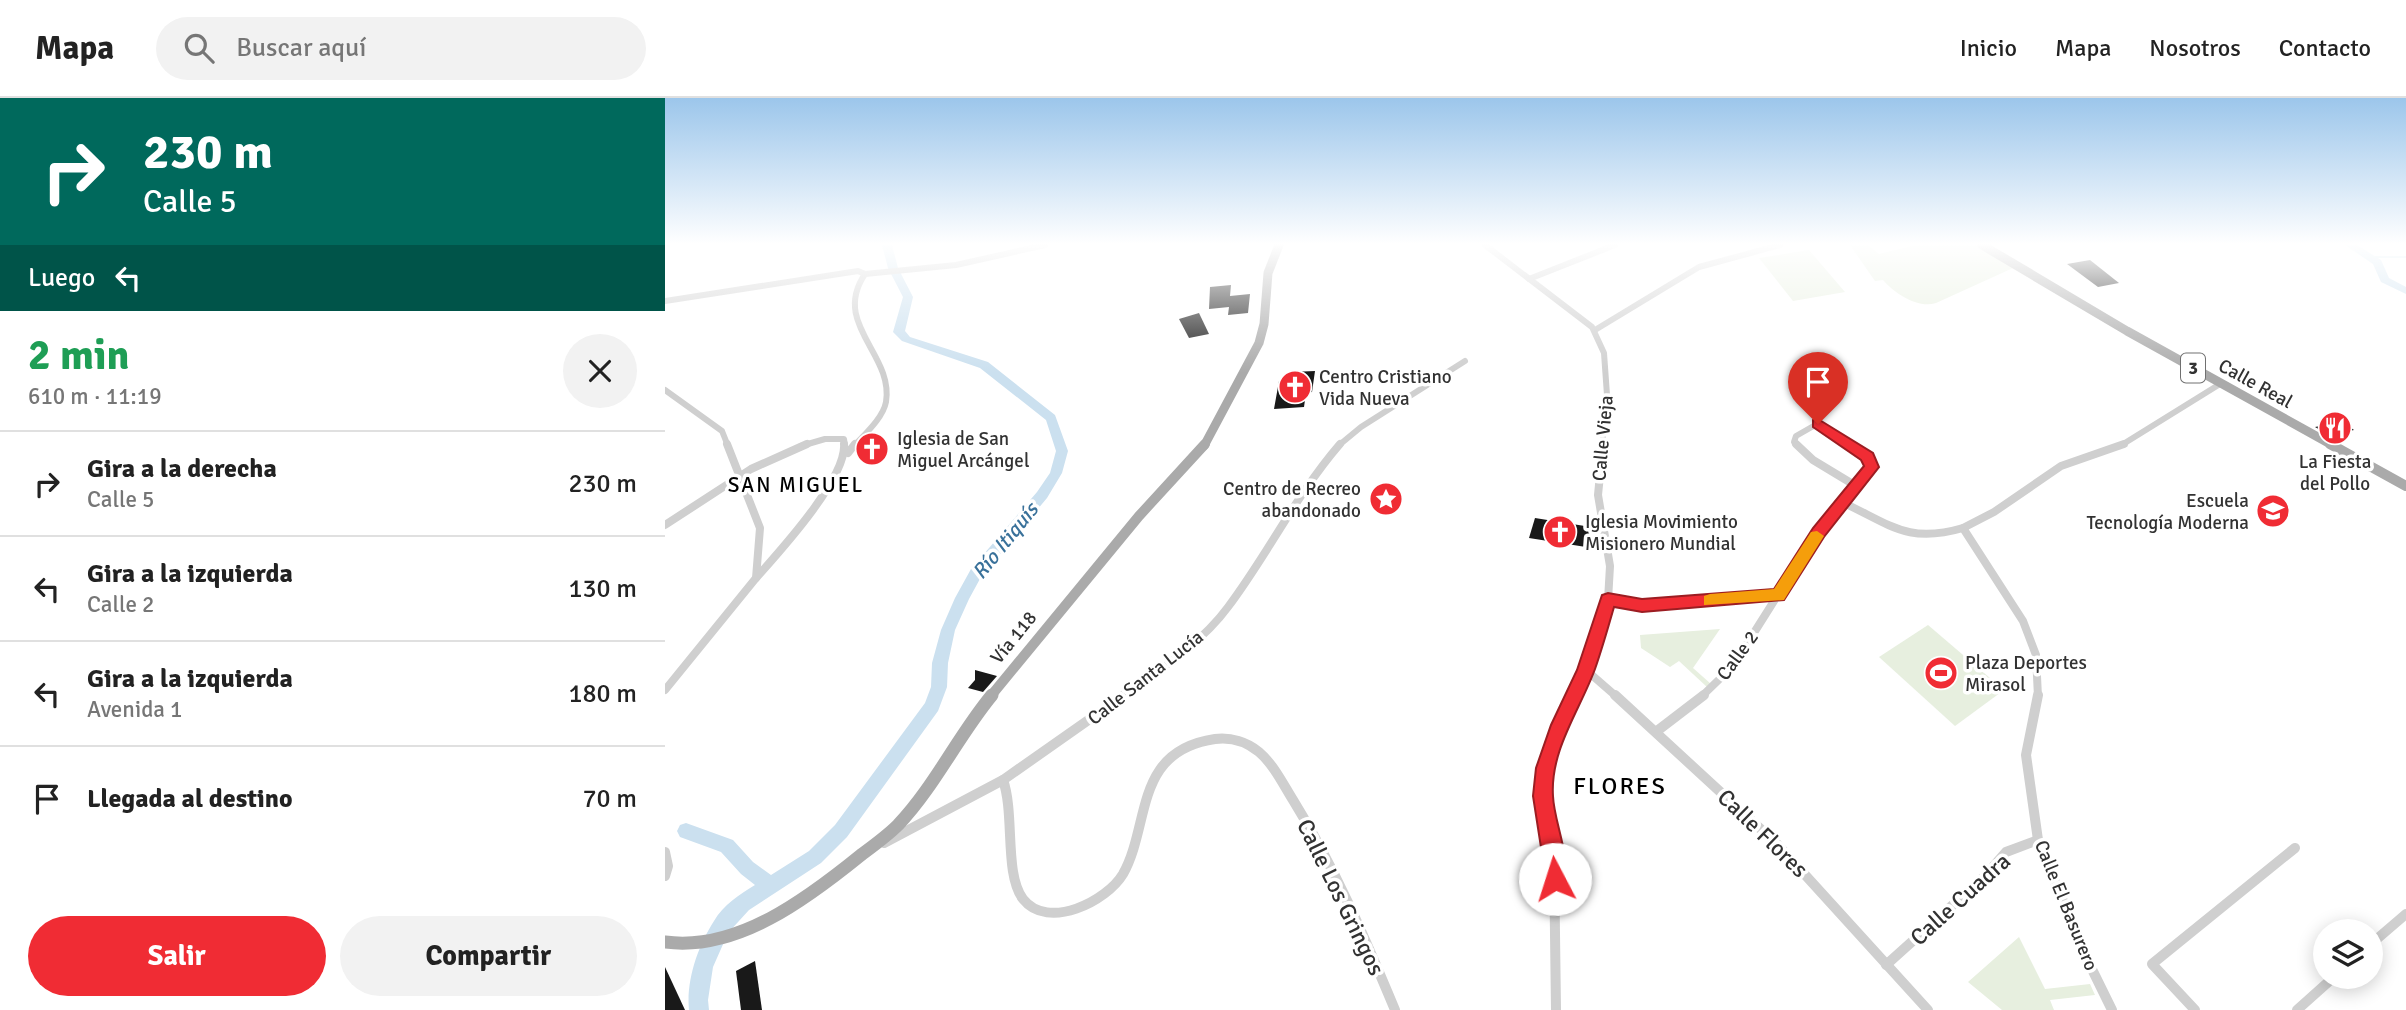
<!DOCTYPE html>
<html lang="es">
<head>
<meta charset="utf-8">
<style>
  :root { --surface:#fff; --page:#f2f2f2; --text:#222; --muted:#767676; --line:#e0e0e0; --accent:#f02c34 }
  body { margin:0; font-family:Signika,sans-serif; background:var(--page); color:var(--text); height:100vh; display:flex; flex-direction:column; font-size:26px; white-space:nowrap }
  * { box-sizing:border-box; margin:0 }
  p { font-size:23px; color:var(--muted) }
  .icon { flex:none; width:38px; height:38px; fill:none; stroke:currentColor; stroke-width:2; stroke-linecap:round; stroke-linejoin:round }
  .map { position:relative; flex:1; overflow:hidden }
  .panel { display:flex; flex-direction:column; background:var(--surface); width:665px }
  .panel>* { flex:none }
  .banner { background:#00695c; color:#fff; overflow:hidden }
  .buttons { position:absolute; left:1648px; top:821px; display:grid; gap:14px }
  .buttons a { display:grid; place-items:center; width:70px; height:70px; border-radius:50%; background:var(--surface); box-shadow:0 4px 18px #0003; font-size:35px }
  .pin { position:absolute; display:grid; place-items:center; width:60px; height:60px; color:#fff; margin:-72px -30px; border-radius:50% 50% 50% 0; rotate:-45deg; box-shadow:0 0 7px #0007 }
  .pin .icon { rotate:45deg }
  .me { position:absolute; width:77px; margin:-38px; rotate:355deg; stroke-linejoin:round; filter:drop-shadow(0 0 5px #0008) }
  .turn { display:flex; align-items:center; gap:24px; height:147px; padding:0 28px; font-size:32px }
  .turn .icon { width:91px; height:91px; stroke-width:2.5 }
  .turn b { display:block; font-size:49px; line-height:60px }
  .then { display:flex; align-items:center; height:66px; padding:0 28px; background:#0003; gap:14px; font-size:26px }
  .round { display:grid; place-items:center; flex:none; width:74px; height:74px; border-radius:37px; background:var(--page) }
  .headline { display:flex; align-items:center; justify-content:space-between; height:119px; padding:0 28px }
  h1 { font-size:42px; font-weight:700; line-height:52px; color:#1e9e55 }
  .action { display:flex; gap:14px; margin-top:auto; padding:14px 28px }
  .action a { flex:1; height:80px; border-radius:42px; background:var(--accent); color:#fff; font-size:28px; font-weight:700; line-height:80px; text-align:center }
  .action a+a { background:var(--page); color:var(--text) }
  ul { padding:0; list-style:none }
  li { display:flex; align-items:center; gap:21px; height:105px; padding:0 28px; border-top:2px solid var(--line) }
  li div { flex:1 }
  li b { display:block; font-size:26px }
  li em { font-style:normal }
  header { display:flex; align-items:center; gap:42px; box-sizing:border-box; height:98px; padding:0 35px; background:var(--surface); border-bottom:2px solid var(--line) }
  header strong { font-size:33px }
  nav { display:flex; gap:38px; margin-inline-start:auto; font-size:24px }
  .search { width:490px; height:63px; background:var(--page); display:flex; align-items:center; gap:18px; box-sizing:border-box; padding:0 24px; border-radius:38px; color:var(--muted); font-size:26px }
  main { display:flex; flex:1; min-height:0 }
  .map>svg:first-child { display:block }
  .green { fill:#e7efdf }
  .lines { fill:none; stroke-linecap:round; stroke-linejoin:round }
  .stream { stroke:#cbe0ef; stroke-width:2 }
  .river { fill:#cbe0ef; fill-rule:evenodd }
  .building { fill:#191919 }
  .minor-far2 { stroke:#cfcfcf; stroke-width:6 }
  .minor-far1 { stroke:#cfcfcf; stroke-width:8 }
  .minor { stroke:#cfcfcf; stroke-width:10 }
  .major-far2 { stroke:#aaa; stroke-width:9 }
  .major-far1 { stroke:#aaa; stroke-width:10 }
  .major { stroke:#aaa; stroke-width:13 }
  .route { fill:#f02c34; stroke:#9c1d22; stroke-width:2 }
  .slow { fill:#f59e0b }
  .labels { text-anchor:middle; stroke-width:7; stroke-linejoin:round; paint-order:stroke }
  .shield { fill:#fff; stroke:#707070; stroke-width:2 }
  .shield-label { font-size:18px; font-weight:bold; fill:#323232 }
  .poi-label { font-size:19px; fill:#323232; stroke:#fff; text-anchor:start }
  .street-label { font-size:19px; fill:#323232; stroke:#fff }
  .neighbourhood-label { font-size:21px; letter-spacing:2px; fill:#000; stroke:#fff }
  .water-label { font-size:21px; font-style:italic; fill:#39719a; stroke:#fff }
  .near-street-label { font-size:23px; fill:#323232; stroke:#fff }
  .near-neighbourhood-label { font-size:24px; letter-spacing:2px; fill:#000; stroke:#fff }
</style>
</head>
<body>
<header>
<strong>Mapa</strong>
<div class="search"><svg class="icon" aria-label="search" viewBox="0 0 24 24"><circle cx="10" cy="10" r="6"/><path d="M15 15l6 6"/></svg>Buscar aquí</div>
<nav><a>Inicio</a><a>Mapa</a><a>Nosotros</a><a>Contacto</a></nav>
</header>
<main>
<section class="panel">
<div class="banner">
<div class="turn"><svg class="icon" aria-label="right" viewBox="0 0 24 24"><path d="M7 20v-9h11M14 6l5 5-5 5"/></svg><div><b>230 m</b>Calle 5</div></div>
<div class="then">Luego<svg class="icon" aria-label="left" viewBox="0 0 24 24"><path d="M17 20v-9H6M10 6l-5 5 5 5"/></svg></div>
</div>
<div class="headline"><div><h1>2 min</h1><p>610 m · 11:19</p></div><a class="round"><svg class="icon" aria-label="close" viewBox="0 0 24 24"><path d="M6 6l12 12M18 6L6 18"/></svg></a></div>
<ul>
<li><svg class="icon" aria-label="right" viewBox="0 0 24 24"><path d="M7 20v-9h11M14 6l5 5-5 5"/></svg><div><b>Gira a la derecha</b><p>Calle 5</p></div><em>230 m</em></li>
<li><svg class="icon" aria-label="left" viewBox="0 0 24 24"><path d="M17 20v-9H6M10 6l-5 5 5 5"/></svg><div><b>Gira a la izquierda</b><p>Calle 2</p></div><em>130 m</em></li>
<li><svg class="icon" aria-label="left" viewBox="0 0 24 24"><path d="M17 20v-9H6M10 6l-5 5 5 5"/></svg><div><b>Gira a la izquierda</b><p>Avenida 1</p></div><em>180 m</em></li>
<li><svg class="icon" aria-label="arrive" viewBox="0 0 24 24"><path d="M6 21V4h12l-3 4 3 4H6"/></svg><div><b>Llegada al destino</b></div><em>70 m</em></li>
</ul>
<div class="action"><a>Salir</a><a>Compartir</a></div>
</section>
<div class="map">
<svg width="1741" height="912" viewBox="0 0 1741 912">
  <rect width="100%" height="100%" fill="#fff"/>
  <!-- green -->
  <g class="green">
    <path d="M1185,147H1203L1214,156L1251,147H1312L1348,170L1271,205C1253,211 1229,195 1218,182L1210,183Z"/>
    <polygon points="1144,152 1180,194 1128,203 1094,160"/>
    <polygon points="1263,527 1339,592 1290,628 1214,559"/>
    <polygon points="1055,531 1028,570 1046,586 1042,589 1014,563 1005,569 976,550 975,537"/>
    <polygon points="1354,839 1380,891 1425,886 1430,897 1385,902 1389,912 1337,912 1303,884"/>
  </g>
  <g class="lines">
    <!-- stream -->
    <polyline class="stream" points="1706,159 1741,159"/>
    <!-- river -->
    <g class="river">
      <path d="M217,147H227L233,170L248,199L240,233L245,239L323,264L390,317L403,353L397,375L382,400L316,479L304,501L290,532L283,565L282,589L273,613L182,739L156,765L84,812L63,835L48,869L43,902L44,912H24C21,882 33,848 49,823C58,807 75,796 90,787L76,776L56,754L15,739L12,733L15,727L21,725L68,742L88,764L106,777L144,753L170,727L260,605L266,589L267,565L276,532L290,500L306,471L372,394L385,375L391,353L381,322L315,270L237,243L228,234L238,199L223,170Z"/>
      <polygon points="1680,147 1692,147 1716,162 1724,180 1741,189 1741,196 1716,184 1708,166"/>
    </g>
  </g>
  <!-- building -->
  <g class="building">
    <polygon points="1425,162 1454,185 1433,189 1402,166"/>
    <polygon points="566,187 565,198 585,196 583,215 563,217 564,209 544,211 545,189"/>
    <polygon points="534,215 544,236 524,240 514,221"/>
    <polygon points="650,273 647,294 641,295 639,309 609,311 614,283 624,282 626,274"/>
    <polygon points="1670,325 1679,325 1689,332 1664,337 1650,329"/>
    <polygon points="870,420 926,429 921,449 864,440"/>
    <polygon points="310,572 332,578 318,594 303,590 310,582"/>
    <polygon points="90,863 97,912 76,912 71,873"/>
    <polygon points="0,869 20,912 0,912"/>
  </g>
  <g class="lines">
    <!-- minor-far2 -->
    <g class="minor-far2">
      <polyline points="820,147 927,229 939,255 942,297 937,348"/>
      <polyline points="864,181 950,147"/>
      <polyline points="0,203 193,173 200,176 291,167 380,147"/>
      <polyline points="930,232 1034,169 1115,147"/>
      <polyline points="0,292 57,333 63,348"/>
      <polyline points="136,348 160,341 179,341 180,348"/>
      <path d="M189,348C200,336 218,320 221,304C229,256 166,226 200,176"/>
      <polyline points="673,348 696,329 800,263"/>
      <polyline points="1133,348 1129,344 1131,338 1152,326 1185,348"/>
      <polyline points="1455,348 1555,286"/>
    </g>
    <!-- minor-far1 -->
    <g class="minor-far1">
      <polyline points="1131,346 1148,362 1191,388"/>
      <polyline points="1182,346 1202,359 1207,369 1191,388"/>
      <polyline points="183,355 190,346"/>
      <path d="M1177,404C1226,427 1243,446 1298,430"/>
      <polyline points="0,427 86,371 142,346"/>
      <path d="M91,480C114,454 182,380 179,346"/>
      <polyline points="943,502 977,508 1113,497"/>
      <polyline points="921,572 952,599"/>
      <polyline points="0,592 91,480 95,430 62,346"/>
      <path d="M456,599C493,573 536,546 563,509C603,456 631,397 675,346"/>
      <polyline points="909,599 943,502 945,468 933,397 938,346"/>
      <polyline points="1036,599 1068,568 1133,465 1191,388"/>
      <polyline points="1373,599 1371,557 1358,523 1298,430 1329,414 1396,368 1459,346"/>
    </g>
    <!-- minor -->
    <g class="minor">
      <polyline points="950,597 1113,747 1263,912"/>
      <polyline points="1373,597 1361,657 1373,742 1420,857 1447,912"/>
      <polyline points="992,633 1039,597"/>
      <path d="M338,682C350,716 339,776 358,801C383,833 442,803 458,776C486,726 468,653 550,641C566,639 582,644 594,654C609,667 618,686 628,702C669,768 700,840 730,912"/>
      <polyline points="219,745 338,682 459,597"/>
      <polyline points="0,754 3,768 0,778"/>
      <polyline points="1706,846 1741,816"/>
      <polyline points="1221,867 1320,778 1341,754 1373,742"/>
      <polyline points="891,912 889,759 878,686 887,649 910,597"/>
      <polyline points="1530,912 1487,866 1630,750"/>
      <polyline points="1632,912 1670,878"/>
    </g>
    <!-- major-far2 -->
    <g class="major-far2">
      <polyline points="1317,147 1462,233 1669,348"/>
      <polyline points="539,348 594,245 599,226 603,175 614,147"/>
    </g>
    <!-- major-far1 -->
    <g class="major-far1">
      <polyline points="1665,346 1741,388"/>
      <polyline points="325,599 474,418 540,346"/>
    </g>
    <!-- major -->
    <path class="major" d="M0,844C72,854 143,800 196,757C208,748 222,738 233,727C270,688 293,638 327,597"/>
  </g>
  <!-- sky -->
  <linearGradient id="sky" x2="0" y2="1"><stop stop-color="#9cc6eb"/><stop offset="0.53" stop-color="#fff"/><stop offset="1" stop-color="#fff" stop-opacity="0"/></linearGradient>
  <rect width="1741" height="275" fill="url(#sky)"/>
  <!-- route -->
  <path class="route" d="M1153,321L1208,355L1214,369L1159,439L1119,502L977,514L949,509C943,530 937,551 930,571C915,612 885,652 888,698C889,726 908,761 897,788L890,791L882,788L868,698L871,670L886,627L912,572L937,497L943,495L977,501L1109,491L1148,430L1199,368L1196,362L1148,329V322Z"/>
  <!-- slow -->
  <polygon class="slow" points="1152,433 1159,438 1119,502 1039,507 1039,498 1045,496 1109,491 1146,434"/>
  <!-- icons -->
  <defs>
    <symbol id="church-disc" viewBox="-11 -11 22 22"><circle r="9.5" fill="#f02c34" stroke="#fff"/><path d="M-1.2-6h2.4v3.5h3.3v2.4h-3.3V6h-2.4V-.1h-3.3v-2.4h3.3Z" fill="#fff"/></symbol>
    <symbol id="restaurant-disc" viewBox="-11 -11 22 22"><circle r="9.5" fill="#f02c34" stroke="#fff"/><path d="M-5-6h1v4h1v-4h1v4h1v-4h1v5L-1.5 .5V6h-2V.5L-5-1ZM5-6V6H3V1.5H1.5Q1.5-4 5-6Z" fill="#fff"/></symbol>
    <symbol id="sight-disc" viewBox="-11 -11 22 22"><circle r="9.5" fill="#f02c34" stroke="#fff"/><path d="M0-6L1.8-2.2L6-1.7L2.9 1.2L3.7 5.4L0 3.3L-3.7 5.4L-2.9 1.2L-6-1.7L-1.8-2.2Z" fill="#fff"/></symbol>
    <symbol id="school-disc" viewBox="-11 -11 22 22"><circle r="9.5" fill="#f02c34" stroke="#fff"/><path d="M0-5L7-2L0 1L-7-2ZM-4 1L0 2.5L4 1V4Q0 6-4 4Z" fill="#fff"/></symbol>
    <symbol id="stadium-disc" viewBox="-11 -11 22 22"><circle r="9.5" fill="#f02c34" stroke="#fff"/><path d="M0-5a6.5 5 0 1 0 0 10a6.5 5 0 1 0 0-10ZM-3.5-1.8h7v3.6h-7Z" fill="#fff"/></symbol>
  </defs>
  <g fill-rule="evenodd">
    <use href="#church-disc" x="611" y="270" width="38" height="38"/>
    <use href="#restaurant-disc" x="1651" y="311" width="38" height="38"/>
    <use href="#church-disc" x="188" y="332" width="38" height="38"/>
    <use href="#sight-disc" x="702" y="382" width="38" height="38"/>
    <use href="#school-disc" x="1589" y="394" width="38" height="38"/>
    <use href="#church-disc" x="876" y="415" width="38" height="38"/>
    <use href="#stadium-disc" x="1257" y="556" width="38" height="38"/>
  </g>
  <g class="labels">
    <!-- shield labels -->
    <rect class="shield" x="1516" y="255.5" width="24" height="29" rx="5"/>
    <g class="shield-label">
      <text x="1528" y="276">3</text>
    </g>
    <!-- poi labels -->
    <g class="poi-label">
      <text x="654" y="285">Centro Cristiano<tspan x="654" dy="22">Vida Nueva</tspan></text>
      <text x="232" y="347">Iglesia de San<tspan x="232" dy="22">Miguel Arcángel</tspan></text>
      <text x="1670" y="370" text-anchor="middle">La Fiesta<tspan x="1670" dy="22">del Pollo</tspan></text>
      <text x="696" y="397" text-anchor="end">Centro de Recreo<tspan x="696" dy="22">abandonado</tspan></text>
      <text x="1584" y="409" text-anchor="end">Escuela<tspan x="1584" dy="22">Tecnología Moderna</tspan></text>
      <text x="920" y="430">Iglesia Movimiento<tspan x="920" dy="22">Misionero Mundial</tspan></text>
      <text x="1300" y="571">Plaza Deportes<tspan x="1300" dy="22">Mirasol</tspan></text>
    </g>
    <!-- street labels -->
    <g class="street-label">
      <text transform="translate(1591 285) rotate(29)" y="7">Calle Real</text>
      <text transform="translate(937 340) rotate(-85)" y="7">Calle Vieja</text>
      <text transform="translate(348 539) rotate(-51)" y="7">Vía 118</text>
      <text transform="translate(1072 557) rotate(-54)" y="7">Calle 2</text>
      <text transform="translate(480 579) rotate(-38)" y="7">Calle Santa Lucía</text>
      <text transform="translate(1402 807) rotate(68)" y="7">Calle El Basurero</text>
    </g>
    <!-- neighbourhood labels -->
    <g class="neighbourhood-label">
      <text x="131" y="394">SAN MIGUEL</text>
    </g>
    <!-- water labels -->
    <g class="water-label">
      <text transform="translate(340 443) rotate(-51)" y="7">Río Itiquís</text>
    </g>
    <!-- near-street labels -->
    <g class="near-street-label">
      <text transform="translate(1098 735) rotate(44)" y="8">Calle Flores</text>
      <text transform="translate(676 799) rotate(64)" y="8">Calle Los Gringos</text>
      <text transform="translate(1295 801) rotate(-42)" y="8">Calle Cuadra</text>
    </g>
    <!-- near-neighbourhood labels -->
    <g class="near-neighbourhood-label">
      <text x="955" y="696">FLORES</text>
    </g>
  </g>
</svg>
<div class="buttons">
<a><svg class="icon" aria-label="layers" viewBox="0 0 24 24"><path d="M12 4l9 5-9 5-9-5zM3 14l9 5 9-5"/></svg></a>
</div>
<div class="pin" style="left:1153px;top:326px;background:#d93025"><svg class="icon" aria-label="arrive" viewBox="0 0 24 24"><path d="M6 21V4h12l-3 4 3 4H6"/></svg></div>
<svg class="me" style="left:890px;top:781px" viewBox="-20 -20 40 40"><circle r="19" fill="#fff"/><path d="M0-13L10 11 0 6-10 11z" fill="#f02c34"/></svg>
</div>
</main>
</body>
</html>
